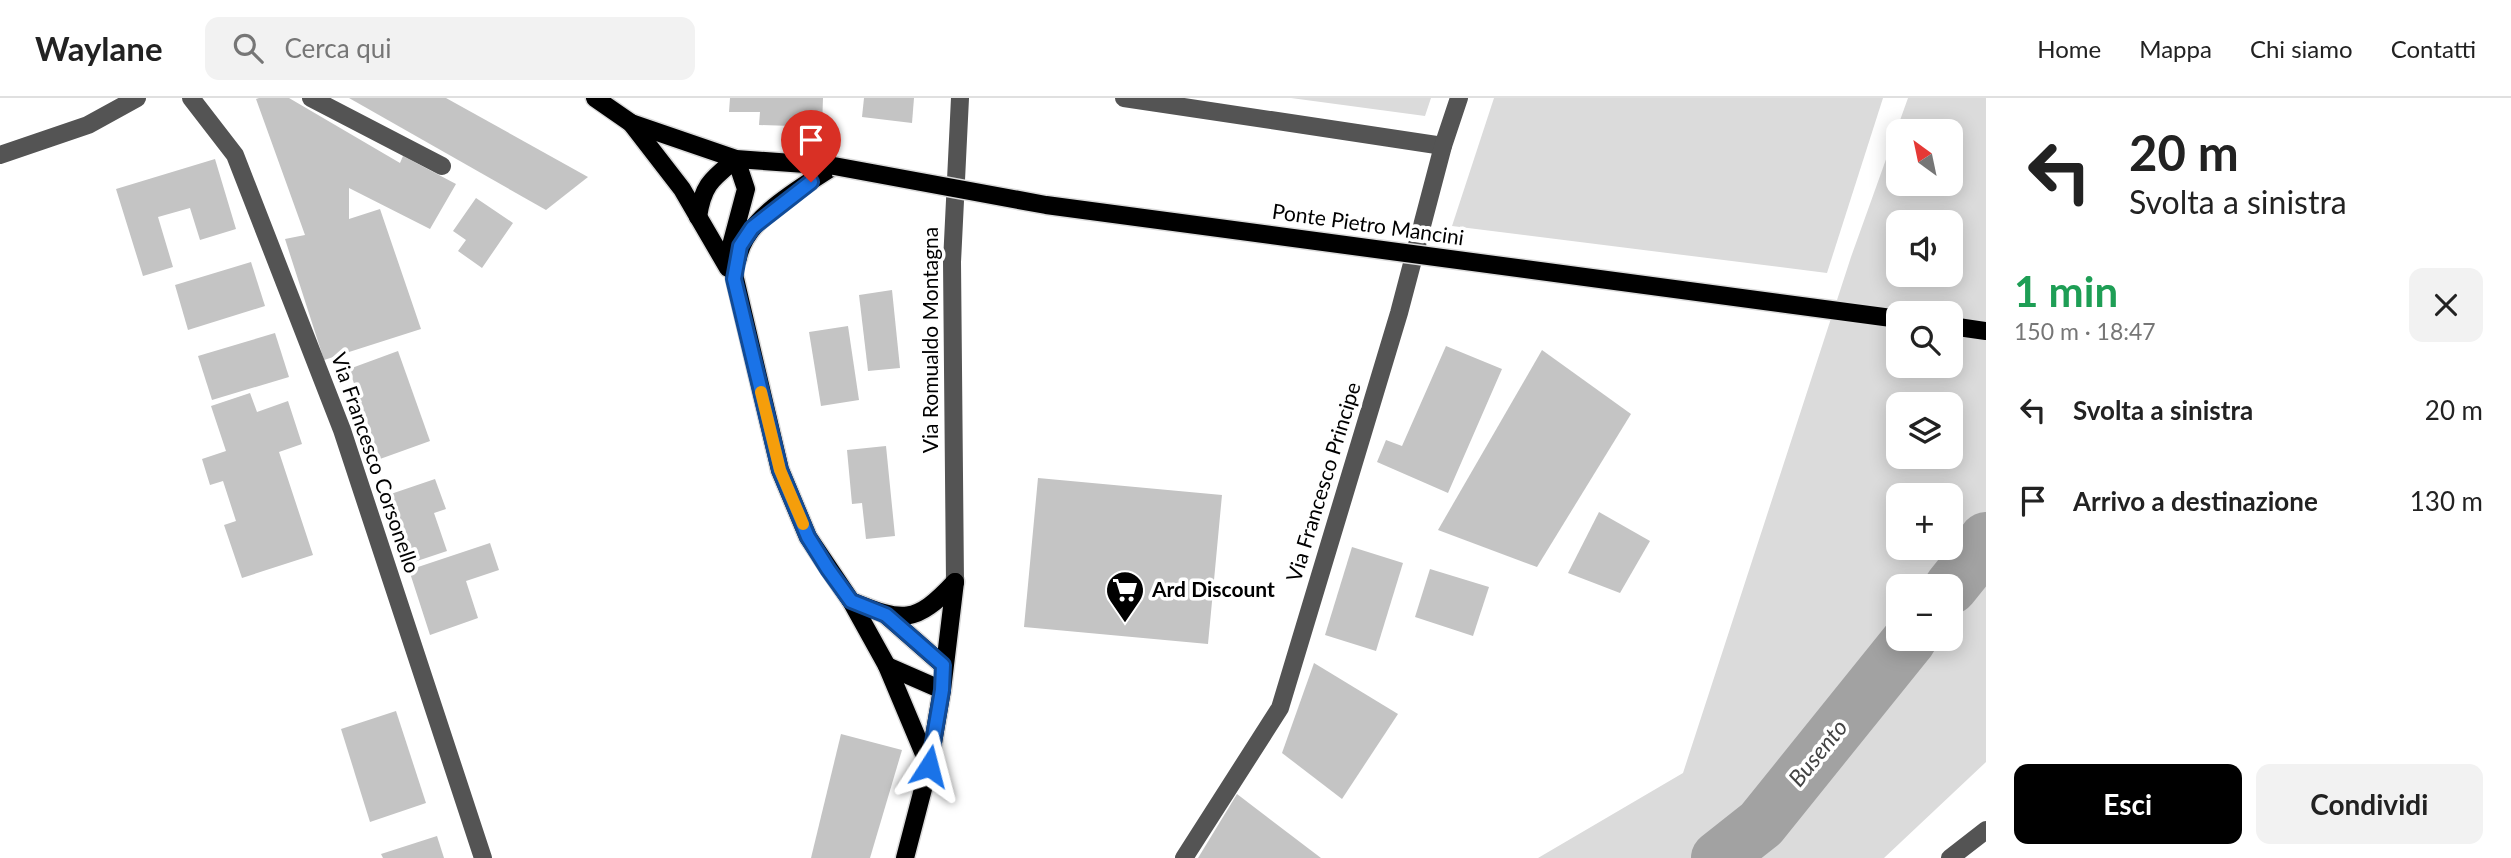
<!DOCTYPE html>
<html lang="it">
<head>
<meta charset="utf-8">
<style>
  :root { --surface:#fff; --page:#f2f2f2; --text:#222; --muted:#767676; --line:#e0e0e0; --accent:#000 }
  body { margin:0; font-family:Lato,sans-serif; background:var(--page); color:var(--text); height:100vh; display:flex; flex-direction:column; font-size:26px; white-space:nowrap }
  * { box-sizing:border-box; margin:0 }
  p { font-size:23px; color:var(--muted) }
  .icon { flex:none; width:38px; height:38px; fill:none; stroke:currentColor; stroke-width:2; stroke-linecap:round; stroke-linejoin:round }
  .map { position:relative; flex:1; overflow:hidden }
  .side { display:flex; flex-direction:column; background:var(--surface); width:525px }
  .side>* { flex:none }
  .hud { background:#fff; color:var(--text); overflow:hidden }
  .needle { width:46px; rotate:327deg }
  .tools { position:absolute; left:1886px; top:21px; display:grid; gap:14px }
  .tools a { display:grid; place-items:center; width:77px; height:77px; border-radius:14px; background:var(--surface); box-shadow:0 4px 18px #0003; font-size:35px }
  .pin { position:absolute; display:grid; place-items:center; width:60px; height:60px; color:#fff; margin:-72px -30px; border-radius:50% 50% 50% 0; rotate:-45deg; box-shadow:0 0 7px #0007 }
  .pin .icon { rotate:45deg }
  .me { position:absolute; width:77px; margin:-38px; rotate:9deg; stroke-linejoin:round; filter:drop-shadow(0 0 5px #0008) }
  .turn { display:flex; align-items:center; gap:24px; height:147px; padding:0 28px; font-size:32px }
  .turn .icon { width:91px; height:91px; stroke-width:2.5 }
  .turn b { display:block; font-size:49px; line-height:60px }
  .round { display:grid; place-items:center; flex:none; width:74px; height:74px; border-radius:14px; background:var(--page) }
  .summary { display:flex; align-items:center; justify-content:space-between; height:119px; padding:0 28px }
  h1 { font-size:42px; font-weight:700; line-height:52px; color:#1e9e55 }
  .primary-button { display:flex; gap:14px; margin-top:auto; padding:14px 28px }
  .primary-button a { flex:1; height:80px; border-radius:14px; background:var(--accent); color:#fff; font-size:28px; font-weight:700; line-height:80px; text-align:center }
  .primary-button a+a { background:var(--page); color:var(--text) }
  ul { padding:0; list-style:none }
  li { display:flex; align-items:center; gap:21px; height:91px; padding:0 28px }
  li div { flex:1 }
  li b { display:block; font-size:26px }
  li em { font-style:normal }
  header { display:flex; align-items:center; gap:42px; box-sizing:border-box; height:98px; padding:0 35px; background:var(--surface); border-bottom:2px solid var(--line) }
  header strong { font-size:33px }
  nav { display:flex; gap:38px; margin-inline-start:auto; font-size:24px }
  .search { width:490px; height:63px; background:var(--page); display:flex; align-items:center; gap:18px; box-sizing:border-box; padding:0 24px; border-radius:14px; color:var(--muted); font-size:26px }
  main { display:flex; flex:1; min-height:0 }
  .map>svg:first-child { display:block }
  .green { fill:#dbdbdb; fill-rule:evenodd }
  .lines { fill:none; stroke-linecap:round; stroke-linejoin:round }
  .river { stroke:#a2a2a2; stroke-width:54 }
  .building { fill:#c4c4c4 }
  .major-casing { stroke:#dbdbdb; stroke-width:21 }
  .minor { stroke:#545454; stroke-width:18 }
  .major { stroke:#000; stroke-width:18 }
  .major-bridge-casing { stroke:#dbdbdb; stroke-width:21; stroke-linecap:butt }
  .major-bridge { stroke:#000; stroke-width:18 }
  .route-casing { stroke:#114b97; stroke-width:18 }
  .route { stroke:#1a73e8; stroke-width:12 }
  .slow { stroke:#f59e0b; stroke-width:12 }
  .labels { text-anchor:middle; stroke-width:7; stroke-linejoin:round; paint-order:stroke }
  .street-label { font-size:21px; fill:#000; stroke:#fff }
  .poi-label { font-size:21px; font-weight:bold; fill:#000; stroke:#fff; text-anchor:start }
  .water-label { font-size:23px; font-style:italic; fill:#434343; stroke:#fff }
</style>
</head>
<body>
<header>
<strong>Waylane</strong>
<div class="search"><svg class="icon" aria-label="search" viewBox="0 0 24 24"><circle cx="10" cy="10" r="6"/><path d="M15 15l6 6"/></svg>Cerca qui</div>
<nav><a>Home</a><a>Mappa</a><a>Chi siamo</a><a>Contatti</a></nav>
</header>
<main>
<div class="map">
<svg width="1986" height="760" viewBox="0 0 1986 760">
  <rect width="100%" height="100%" fill="#fff"/>
  <!-- green -->
  <g class="green">
    <polygon points="1291,0 1431,0 1425,18"/>
    <polygon points="1494,0 1883,0 1827,175 1452,128"/>
    <path d="M1908,0H1986V664L1884,760H1538L1683,675L1851,159ZM1899,33H1951V86H1899ZM1899,124H1951V177H1899ZM1899,215H1951V268H1899ZM1899,306H1951V359H1899ZM1899,397H1951V450H1899ZM1899,488H1951V541H1899Z"/>
  </g>
  <g class="lines">
    <!-- river -->
    <g class="river">
      <polyline points="1951,489 1983,449 1986,441"/>
      <polyline points="1718,760 1761,726 1910,541"/>
    </g>
  </g>
  <!-- building -->
  <g class="building">
    <polygon points="259,0 289,0 400,65 403,58 456,86 430,131 349,90 349,121 380,111 421,231 324,262 285,141 305,137 256,1"/>
    <polygon points="349,0 446,0 588,79 546,112"/>
    <polygon points="730,0 823,0 822,29 759,27 760,14 729,14"/>
    <polygon points="864,0 914,0 912,25 862,19"/>
    <polygon points="215,61 236,131 200,142 190,110 158,119 173,169 143,178 116,91"/>
    <polygon points="476,100 513,125 482,170 458,153 466,142 453,133"/>
    <polygon points="251,164 265,208 188,232 175,187"/>
    <polygon points="892,192 900,270 868,273 859,197"/>
    <polygon points="848,228 859,302 821,308 809,234"/>
    <polygon points="275,235 289,279 212,302 198,258"/>
    <polygon points="1446,248 1502,271 1448,395 1377,364 1386,342 1402,348"/>
    <polygon points="1542,252 1631,316 1537,469 1438,432"/>
    <polygon points="398,253 430,343 380,361 349,271"/>
    <polygon points="250,295 257,314 288,303 302,346 279,354 313,457 242,480 224,427 236,423 223,383 210,387 202,361 226,353 211,308"/>
    <polygon points="886,348 895,438 866,441 862,405 852,406 847,352"/>
    <polygon points="1038,380 1222,397 1208,546 1024,529"/>
    <polygon points="435,381 446,411 434,415 447,453 405,467 382,399"/>
    <polygon points="1599,414 1650,443 1620,495 1568,475"/>
    <polygon points="490,445 499,472 466,483 478,520 430,537 409,472"/>
    <polygon points="1352,449 1403,465 1376,553 1325,537"/>
    <polygon points="1430,471 1489,489 1473,538 1415,519"/>
    <polygon points="1314,565 1398,616 1342,701 1282,655"/>
    <polygon points="396,613 426,705 370,724 341,631"/>
    <polygon points="841,636 902,652 870,760 811,760"/>
    <polygon points="1237,696 1321,760 1198,760"/>
    <polygon points="437,738 444,760 383,760 381,756"/>
  </g>
  <g class="lines">
    <defs>
      <g id="major">
        <polyline points="595,0 631,25 736,61 834,68"/>
        <polyline points="631,25 682,91 728,170"/>
        <path d="M698,119C703,86 712,81 736,61L746,91L729,155L780,372L808,439L851,503L887,568L929,668"/>
        <path d="M738,160C745,120 802,89 834,68"/>
        <polyline points="1951,228 1986,233"/>
        <path d="M851,503C903,524 915,527 955,484"/>
        <polyline points="886,517 943,567"/>
        <polyline points="887,568 942,592"/>
        <polyline points="905,760 929,668 942,592 955,484"/>
      </g>
    </defs>
    <!-- major casing -->
    <use href="#major" class="major-casing"/>
    <!-- minor -->
    <g class="minor">
      <polyline points="191,0 235,57 342,332 483,760"/>
      <polyline points="311,0 442,68"/>
      <polyline points="1124,0 1443,48"/>
      <polyline points="0,57 88,27 137,0"/>
      <polyline points="955,484 952,164 960,0"/>
      <polyline points="1184,760 1280,610 1399,215 1443,48 1459,0"/>
      <polyline points="1950,760 1986,732"/>
    </g>
    <!-- major -->
    <use href="#major" class="major"/>
    <defs>
      <polyline id="major-bridge" points="834,68 1046,107 1899,221"/>
    </defs>
    <!-- major-bridge casing -->
    <use href="#major-bridge" class="major-bridge-casing"/>
    <!-- major-bridge -->
    <use href="#major-bridge" class="major-bridge"/>
  </g>
  <g class="lines">
    <defs>
      <polyline id="route" points="811,84 752,130 740,148 734,181 780,372 808,439 828,471 851,503 886,517 943,567 942,592 929,668"/>
    </defs>
    <!-- route casing -->
    <use href="#route" class="route-casing"/>
    <!-- route -->
    <use href="#route" class="route"/>
    <!-- slow -->
    <polyline class="slow" points="761,294 780,372 803,426"/>
  </g>
  <!-- icons -->
  <defs>
    <symbol id="supermarket-pin" viewBox="-11 -11 22 30"><path d="M0 17L-7.5 6A9.5 9.5 0 1 1 7.5 6Z" fill="#000" stroke="#fff"/><path d="M-6-5.5h2.5l.6 2H6L4.5 2H-2.5L-4.4-4H-6ZM-1.5 3.2a1.3 1.3 0 1 0 .1 0ZM3 3.2a1.3 1.3 0 1 0 .1 0Z" fill="#fff"/></symbol>
  </defs>
  <g fill-rule="evenodd">
    <use href="#supermarket-pin" x="1103" y="470" width="44" height="60"/>
  </g>
  <g class="labels">
    <!-- street labels -->
    <g class="street-label">
      <text transform="translate(1368 127) rotate(8)" y="7">Ponte Pietro Mancini</text>
      <text transform="translate(931 242) rotate(-90)" y="7">Via Romualdo Montagna</text>
      <text transform="translate(375 365) rotate(71)" y="7">Via Francesco Corsonello</text>
      <text transform="translate(1324 384) rotate(-73)" y="7">Via Francesco Principe</text>
    </g>
    <!-- poi labels -->
    <g class="poi-label">
      <text x="1152" y="499">Ard Discount</text>
    </g>
    <!-- water labels -->
    <g class="water-label">
      <text transform="translate(1818 655) rotate(-51)" y="8">Busento</text>
    </g>
  </g>
</svg>
<div class="tools">
<a><svg class="needle" viewBox="-14 -14 28 28"><path d="M0-13l5 13h-10z" fill="#e53935"/><path d="M0 13l5-13h-10z" fill="#767676"/></svg></a>
<a><svg class="icon" aria-label="sound" viewBox="0 0 24 24"><path d="M4 9h4l5-4v14l-5-4H4zM17 9q2 3 0 6"/></svg></a>
<a><svg class="icon" aria-label="search" viewBox="0 0 24 24"><circle cx="10" cy="10" r="6"/><path d="M15 15l6 6"/></svg></a>
<a><svg class="icon" aria-label="layers" viewBox="0 0 24 24"><path d="M12 4l9 5-9 5-9-5zM3 14l9 5 9-5"/></svg></a>
<a>+</a>
<a>−</a>
</div>
<div class="pin" style="left:811px;top:84px;background:#d93025"><svg class="icon" aria-label="arrive" viewBox="0 0 24 24"><path d="M6 21V4h12l-3 4 3 4H6"/></svg></div>
<svg class="me" style="left:929px;top:668px" viewBox="-20 -20 40 40"><path d="M0-17L14 15 0 8-14 15z" fill="#1a73e8" stroke="#fff" stroke-width="4"/></svg>
</div>
<section class="side">
<div class="hud">
<div class="turn"><svg class="icon" aria-label="left" viewBox="0 0 24 24"><path d="M17 20v-9H6M10 6l-5 5 5 5"/></svg><div><b>20 m</b>Svolta a sinistra</div></div>
</div>
<div class="summary"><div><h1>1 min</h1><p>150 m · 18:47</p></div><a class="round"><svg class="icon" aria-label="close" viewBox="0 0 24 24"><path d="M6 6l12 12M18 6L6 18"/></svg></a></div>
<ul>
<li><svg class="icon" aria-label="left" viewBox="0 0 24 24"><path d="M17 20v-9H6M10 6l-5 5 5 5"/></svg><div><b>Svolta a sinistra</b></div><em>20 m</em></li>
<li><svg class="icon" aria-label="arrive" viewBox="0 0 24 24"><path d="M6 21V4h12l-3 4 3 4H6"/></svg><div><b>Arrivo a destinazione</b></div><em>130 m</em></li>
</ul>
<div class="primary-button"><a>Esci</a><a>Condividi</a></div>
</section>
</main>
</body>
</html>
